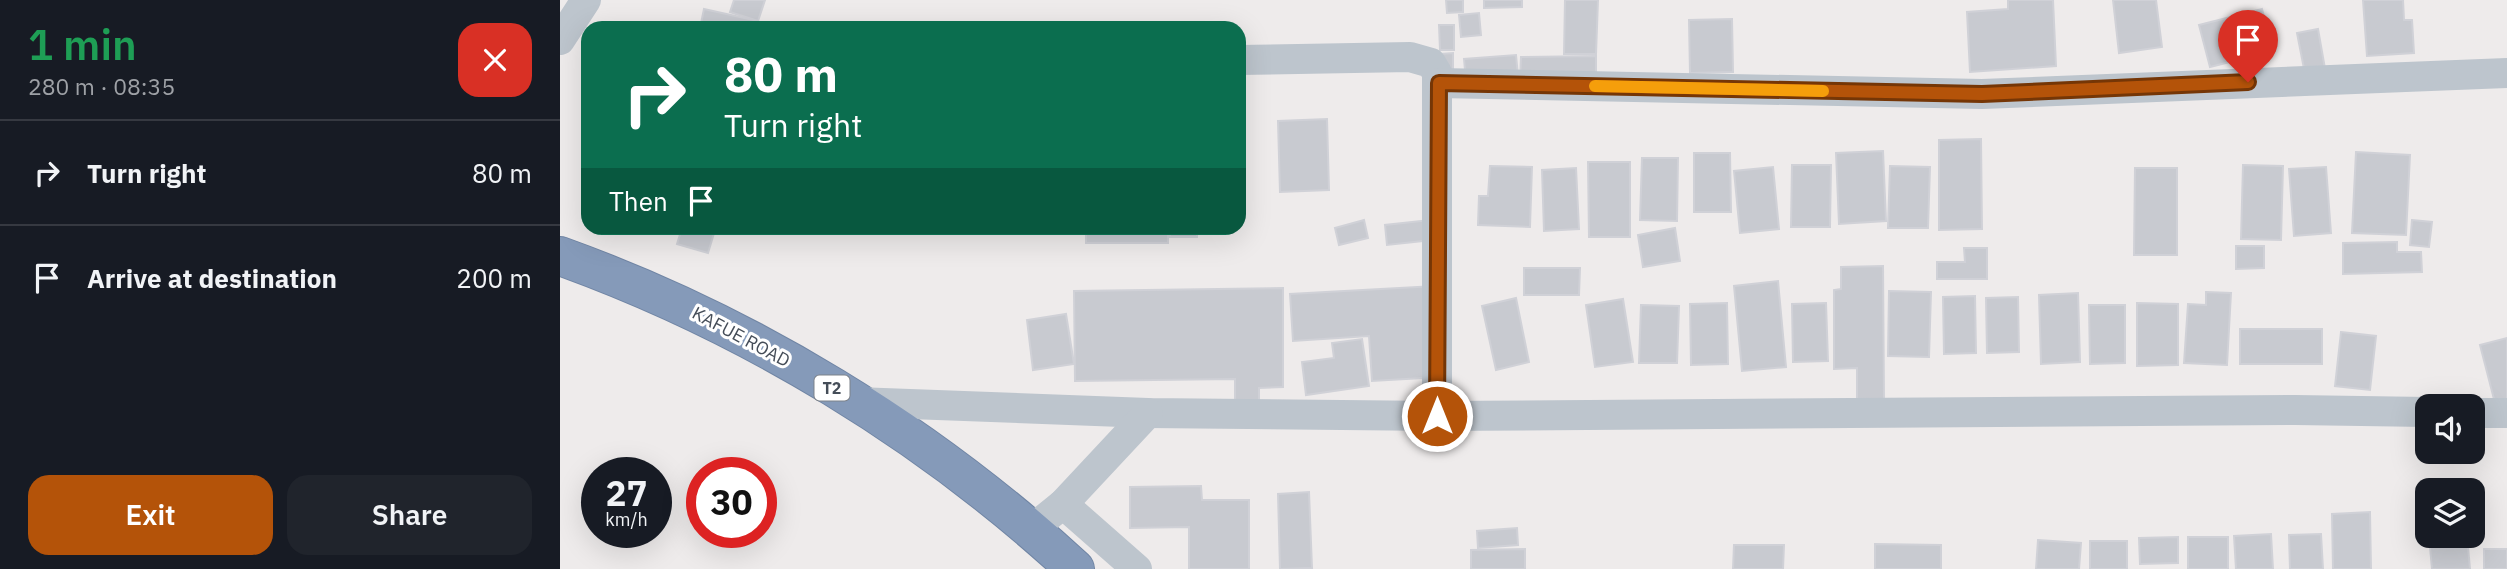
<!DOCTYPE html>
<html lang="en">
<head>
<meta charset="utf-8">
<style>
  :root { --surface:#171b24; --page:#20242c; --text:#f1f3f6; --muted:#9ea1a6; --line:#363941; --accent:#b45309 }
  body { margin:0; font-family:"IBM Plex Sans",sans-serif; background:var(--page); color:var(--text); height:100vh; display:flex; flex-direction:column; font-size:26px; white-space:nowrap }
  * { box-sizing:border-box; margin:0 }
  p { font-size:23px; color:var(--muted) }
  .icon { flex:none; width:38px; height:38px; fill:none; stroke:currentColor; stroke-width:2; stroke-linecap:round; stroke-linejoin:round }
  .map { position:relative; flex:1; overflow:hidden }
  .sheet { display:flex; flex-direction:column; background:var(--surface); width:560px }
  .sheet>* { flex:none }
  .banner { position:absolute; left:21px; top:21px; width:665px; height:214px; border-radius:21px; box-shadow:0 7px 28px #0002; background:#0b6e4f; color:#fff; overflow:hidden }
  .fabs { position:absolute; left:1855px; top:394px; display:grid; gap:14px }
  .fabs a { display:grid; place-items:center; width:70px; height:70px; border-radius:14px; background:var(--surface); box-shadow:0 7px 28px #0002; font-size:35px }
  .speed { position:absolute; left:21px; top:457px; display:flex; gap:14px; font-size:35px; font-weight:700; text-align:center }
  .speed>* { display:grid; place-content:center; width:91px; height:91px; border-radius:50%; background:var(--surface); box-shadow:0 7px 28px #0002; line-height:1 }
  .speed small { font-size:18px; font-weight:400 }
  .speed .limit { border:10px solid #d22; background:#fff; color:#111 }
  .pin { position:absolute; display:grid; place-items:center; width:60px; height:60px; color:#fff; margin:-72px -30px; border-radius:50% 50% 50% 0; rotate:-45deg; box-shadow:0 0 7px #0007 }
  .pin .icon { rotate:45deg }
  .me { position:absolute; width:77px; margin:-38px; rotate:0deg; stroke-linejoin:round; filter:drop-shadow(0 0 5px #0008) }
  .turn { display:flex; align-items:center; gap:24px; height:147px; padding:0 28px; font-size:32px }
  .turn .icon { width:91px; height:91px; stroke-width:2.5 }
  .turn b { display:block; font-size:49px; line-height:60px }
  .then { display:flex; align-items:center; height:66px; padding:0 28px; background:#0003; gap:14px; font-size:26px }
  .round { display:grid; place-items:center; flex:none; width:74px; height:74px; border-radius:21px; background:var(--page) }
  .headline { display:flex; align-items:center; justify-content:space-between; height:119px; padding:0 28px }
  h1 { font-size:42px; font-weight:600; line-height:52px; color:#1e9e55 }
  .cta { display:flex; gap:14px; margin-top:auto; padding:14px 28px }
  .cta a { flex:1; height:80px; border-radius:21px; background:var(--accent); color:#fff; font-size:28px; font-weight:600; line-height:80px; text-align:center }
  .cta a+a { background:var(--page); color:var(--text) }
  ul { padding:0; list-style:none }
  li { display:flex; align-items:center; gap:21px; height:105px; padding:0 28px; border-top:2px solid var(--line) }
  li div { flex:1 }
  li b { display:block; font-size:26px }
  li em { font-style:normal }
  main { display:flex; flex:1; min-height:0 }
  .map>svg:first-child { display:block }
  .building { fill:#c8cad0; stroke:#d0d1d7; stroke-width:2 }
  .lines { fill:none; stroke-linecap:round; stroke-linejoin:round }
  .highway-casing { stroke:#7085a4; stroke-width:40 }
  .street { stroke:#bdc5cd; stroke-width:30 }
  .highway { stroke:#859ab9; stroke-width:38 }
  .route-casing { stroke:#753606; stroke-width:18 }
  .route { stroke:#b45309; stroke-width:12 }
  .slow { stroke:#f59e0b; stroke-width:12 }
  .labels { text-anchor:middle; stroke-width:6; stroke-linejoin:round; paint-order:stroke }
  .shield { fill:#fff; stroke:#7d828a; stroke-width:2 }
  .shield-label { font-size:16px; font-weight:bold; fill:#454d58 }
  .street-label { font-size:18px; fill:#454d58; stroke:#fff }
</style>
</head>
<body>
<main>
<section class="sheet">
<div class="headline"><div><h1>1 min</h1><p>280 m · 08:35</p></div><a class="round" style="background:#d93025;color:#fff"><svg class="icon" aria-label="close" viewBox="0 0 24 24"><path d="M6 6l12 12M18 6L6 18"/></svg></a></div>
<ul>
<li><svg class="icon" aria-label="right" viewBox="0 0 24 24"><path d="M7 20v-9h11M14 6l5 5-5 5"/></svg><div><b>Turn right</b></div><em>80 m</em></li>
<li><svg class="icon" aria-label="arrive" viewBox="0 0 24 24"><path d="M6 21V4h12l-3 4 3 4H6"/></svg><div><b>Arrive at destination</b></div><em>200 m</em></li>
</ul>
<div class="cta"><a>Exit</a><a>Share</a></div>
</section>
<div class="map">
<svg width="1947" height="569" viewBox="0 0 1947 569">
  <rect width="100%" height="100%" fill="#eeebeb"/>
  <!-- building -->
  <g class="building">
    <polygon points="174,0 205,0 198,21 170,12"/>
    <polygon points="886,0 903,0 903,12 887,13"/>
    <polygon points="924,0 962,0 962,7 924,8"/>
    <polygon points="1005,0 1038,0 1036,54 1004,54"/>
    <polygon points="1448,0 1493,0 1496,66 1410,72 1407,12 1448,9"/>
    <polygon points="1553,0 1596,0 1602,47 1559,53"/>
    <polygon points="1803,0 1843,0 1844,20 1852,20 1854,53 1807,56"/>
    <polygon points="144,9 198,21 196,28 140,28"/>
    <polygon points="1702,9 1713,51 1650,67 1639,25"/>
    <polygon points="919,13 921,35 901,37 899,15"/>
    <polygon points="1172,19 1173,72 1130,73 1129,20"/>
    <polygon points="879,25 894,25 894,50 880,50"/>
    <polygon points="1758,29 1767,80 1747,84 1737,33"/>
    <polygon points="893,53 893,73 878,54"/>
    <polygon points="956,55 958,76 906,81 904,59"/>
    <polygon points="1036,56 1036,80 960,81 961,57"/>
    <polygon points="767,119 769,190 720,192 718,121"/>
    <polygon points="1421,139 1422,229 1379,230 1379,140"/>
    <polygon points="1323,151 1326,221 1279,224 1276,153"/>
    <polygon points="1796,152 1850,155 1846,235 1792,233"/>
    <polygon points="1134,153 1170,153 1171,212 1134,212"/>
    <polygon points="1082,158 1118,158 1117,221 1080,220"/>
    <polygon points="1028,162 1070,162 1070,237 1029,237"/>
    <polygon points="1232,165 1271,165 1270,227 1231,227"/>
    <polygon points="1683,165 1723,166 1721,240 1681,239"/>
    <polygon points="930,166 972,167 970,227 918,225 919,196 928,196"/>
    <polygon points="1330,166 1370,167 1368,228 1328,228"/>
    <polygon points="1213,167 1219,229 1180,233 1174,171"/>
    <polygon points="1766,167 1771,233 1734,236 1729,169"/>
    <polygon points="1016,168 1019,229 984,231 982,170"/>
    <polygon points="1575,168 1617,168 1617,255 1574,255"/>
    <polygon points="879,219 881,239 827,245 825,225"/>
    <polygon points="804,220 808,238 779,245 775,228"/>
    <polygon points="1852,220 1872,222 1869,247 1850,245"/>
    <polygon points="122,228 155,230 148,253 117,244"/>
    <rect x="526" y="228" width="82" height="15"/>
    <rect x="610" y="228" width="27" height="9"/>
    <polygon points="1115,228 1120,261 1083,267 1078,235"/>
    <polygon points="1837,242 1837,252 1861,252 1862,272 1783,274 1783,243"/>
    <polygon points="1676,246 1704,246 1704,268 1676,269"/>
    <polygon points="1404,248 1427,248 1427,279 1377,279 1377,262 1405,262"/>
    <polygon points="1323,266 1324,403 1297,403 1297,368 1274,369 1274,290 1281,289 1281,267"/>
    <polygon points="964,268 1020,268 1019,295 964,295"/>
    <polygon points="1218,281 1226,367 1182,371 1174,286"/>
    <polygon points="875,286 880,377 812,381 809,336 733,341 730,294"/>
    <polygon points="723,288 723,387 699,388 699,401 675,401 675,379 515,381 514,291"/>
    <polygon points="1329,291 1371,292 1369,357 1328,356"/>
    <polygon points="1646,292 1671,293 1667,365 1624,363 1628,304 1646,305"/>
    <polygon points="1518,293 1520,362 1481,364 1479,295"/>
    <polygon points="1415,296 1416,353 1384,354 1383,297"/>
    <polygon points="1458,297 1459,352 1427,353 1426,298"/>
    <polygon points="956,298 969,362 936,370 922,306"/>
    <polygon points="1063,299 1073,362 1035,367 1026,305"/>
    <polygon points="1167,303 1168,364 1131,365 1130,304"/>
    <polygon points="1266,303 1268,361 1233,362 1232,304"/>
    <polygon points="1577,303 1618,304 1618,365 1577,366"/>
    <polygon points="1081,305 1119,306 1117,363 1079,363"/>
    <polygon points="1529,305 1565,305 1565,363 1530,364"/>
    <polygon points="506,314 514,364 473,370 467,320"/>
    <rect x="1680" y="329" width="82" height="35"/>
    <polygon points="1781,332 1816,336 1810,390 1775,386"/>
    <polygon points="1947,338 1947,404 1936,407 1920,345"/>
    <polygon points="802,339 809,386 746,395 742,362 774,358 772,343"/>
    <polygon points="641,486 642,500 689,500 689,569 629,569 629,527 570,528 570,487"/>
    <polygon points="749,492 752,568 720,569 718,494"/>
    <polygon points="1810,512 1811,569 1773,569 1772,514"/>
    <polygon points="957,528 958,545 918,548 917,531"/>
    <polygon points="1711,534 1713,569 1676,569 1674,536"/>
    <polygon points="1761,534 1763,569 1730,569 1729,535"/>
    <polygon points="1869,536 1907,536 1910,569 1872,569"/>
    <polygon points="1618,537 1618,563 1580,564 1579,538"/>
    <rect x="1628" y="537" width="40" height="32"/>
    <polygon points="1478,540 1521,543 1519,569 1476,569"/>
    <rect x="1530" y="541" width="37" height="28"/>
    <polygon points="1315,544 1381,545 1381,569 1315,569"/>
    <polygon points="1174,545 1224,545 1223,569 1173,569"/>
    <polygon points="965,549 965,569 911,569 911,550"/>
    <rect x="1924" y="549" width="23" height="20"/>
  </g>
  <g class="lines">
    <defs>
      <path id="highway" d="M0,256C189,324 368,433 515,569"/>
    </defs>
    <!-- highway casing -->
    <use href="#highway" class="highway-casing"/>
    <!-- street -->
    <g class="street">
      <polyline points="0,40 26,0"/>
      <polyline points="679,60 850,57 871,63 877,73 877,416"/>
      <polyline points="879,83 1422,94 1947,73"/>
      <polyline points="296,402 588,413 877,416 1735,410 1867,412"/>
      <polyline points="1913,413 1947,413"/>
      <polyline points="503,504 577,569"/>
      <polyline points="472,529 503,504 588,413"/>
    </g>
    <!-- highway -->
    <use href="#highway" class="highway"/>
  </g>
  <g class="lines">
    <defs>
      <polyline id="route" points="877,416 879,83 1422,94 1688,82"/>
    </defs>
    <!-- route casing -->
    <use href="#route" class="route-casing"/>
    <!-- route -->
    <use href="#route" class="route"/>
    <!-- slow -->
    <polyline class="slow" points="1035,86 1263,91"/>
  </g>
  <g class="labels">
    <!-- shield labels -->
    <rect class="shield" x="254.5" y="375.5" width="35" height="25" rx="5"/>
    <g class="shield-label">
      <text x="272" y="394">T2</text>
    </g>
    <!-- street labels -->
    <g class="street-label">
      <text transform="translate(181 337) rotate(28)" y="6">KAFUE ROAD</text>
    </g>
  </g>
</svg>
<div class="fabs">
<a><svg class="icon" aria-label="sound" viewBox="0 0 24 24"><path d="M4 9h4l5-4v14l-5-4H4zM17 9q2 3 0 6"/></svg></a>
<a><svg class="icon" aria-label="layers" viewBox="0 0 24 24"><path d="M12 4l9 5-9 5-9-5zM3 14l9 5 9-5"/></svg></a>
</div>
<div class="speed"><div>27<small>km/h</small></div><div class="limit">30</div></div>
<div class="pin" style="left:1688px;top:82px;background:#d93025"><svg class="icon" aria-label="arrive" viewBox="0 0 24 24"><path d="M6 21V4h12l-3 4 3 4H6"/></svg></div>
<svg class="me" style="left:877px;top:416px" viewBox="-20 -20 40 40"><circle r="17" fill="#b45309" stroke="#fff" stroke-width="3"/><path d="M0-11L8 9 0 5-8 9z" fill="#fff"/></svg>
<div class="banner">
<div class="turn"><svg class="icon" aria-label="right" viewBox="0 0 24 24"><path d="M7 20v-9h11M14 6l5 5-5 5"/></svg><div><b>80 m</b>Turn right</div></div>
<div class="then">Then<svg class="icon" aria-label="arrive" viewBox="0 0 24 24"><path d="M6 21V4h12l-3 4 3 4H6"/></svg></div>
</div>
</div>
</main>
</body>
</html>
